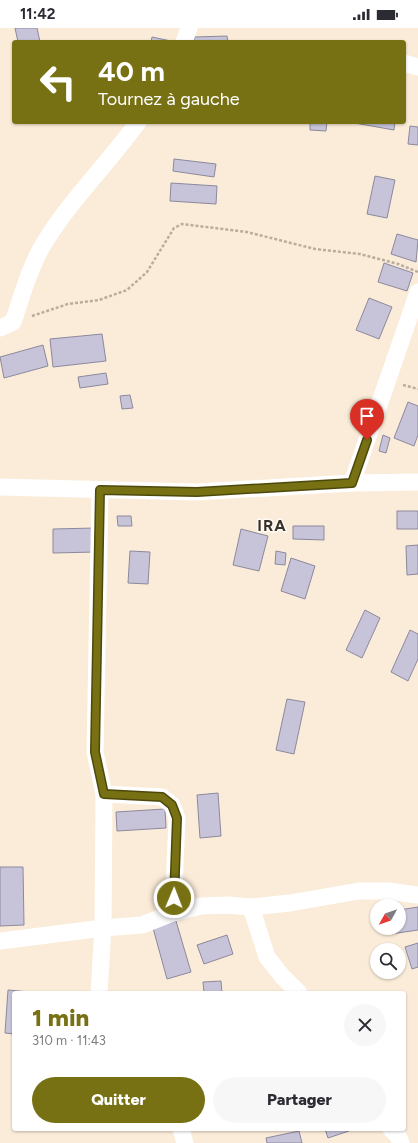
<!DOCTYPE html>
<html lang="fr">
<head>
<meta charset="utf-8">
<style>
  :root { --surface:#fff; --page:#f7f7f7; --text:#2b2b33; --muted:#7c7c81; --accent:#777113 }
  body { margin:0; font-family:Figtree,sans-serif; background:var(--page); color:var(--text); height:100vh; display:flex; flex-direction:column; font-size:15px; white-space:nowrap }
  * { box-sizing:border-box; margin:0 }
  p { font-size:13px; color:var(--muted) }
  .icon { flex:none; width:22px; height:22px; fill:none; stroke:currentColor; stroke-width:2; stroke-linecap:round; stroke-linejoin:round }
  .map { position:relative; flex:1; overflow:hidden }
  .panel { position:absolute; left:12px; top:963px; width:394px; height:140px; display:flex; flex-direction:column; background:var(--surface); border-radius:4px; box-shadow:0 1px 3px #0004 }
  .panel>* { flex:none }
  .top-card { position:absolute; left:12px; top:12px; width:394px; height:84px; border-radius:4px; box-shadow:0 1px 3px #0004; background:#777113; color:#fff; overflow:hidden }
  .needle { width:26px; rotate:230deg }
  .buttons { position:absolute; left:370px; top:871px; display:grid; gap:8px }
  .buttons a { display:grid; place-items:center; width:36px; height:36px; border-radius:50%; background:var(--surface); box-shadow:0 1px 3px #0004; font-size:20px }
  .pin { position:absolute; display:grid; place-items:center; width:34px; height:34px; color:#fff; margin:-41px -17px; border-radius:50% 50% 50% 0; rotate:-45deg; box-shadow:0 0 4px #0007 }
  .pin .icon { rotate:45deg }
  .me { position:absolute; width:44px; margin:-22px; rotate:1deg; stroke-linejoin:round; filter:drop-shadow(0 0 3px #0008) }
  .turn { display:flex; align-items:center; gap:14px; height:84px; padding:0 20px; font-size:18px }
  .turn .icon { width:52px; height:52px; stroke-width:2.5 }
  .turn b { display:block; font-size:28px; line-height:34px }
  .round { display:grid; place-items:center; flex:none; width:42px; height:42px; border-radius:21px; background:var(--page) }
  .head { display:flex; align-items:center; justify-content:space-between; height:68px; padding:0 20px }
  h1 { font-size:24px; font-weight:800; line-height:30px; color:var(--accent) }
  .action { display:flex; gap:8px; margin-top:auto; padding:8px 20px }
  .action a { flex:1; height:46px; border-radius:24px; background:var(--accent); color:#fff; font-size:16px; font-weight:800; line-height:46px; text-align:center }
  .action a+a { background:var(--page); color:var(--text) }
  .status { display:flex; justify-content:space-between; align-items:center; height:28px; padding:0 20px; background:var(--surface); direction:ltr }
  .status svg { height:11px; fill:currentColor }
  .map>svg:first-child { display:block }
  .building { fill:#c7c4da; stroke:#8c899d }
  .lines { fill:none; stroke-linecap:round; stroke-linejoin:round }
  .path { stroke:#b9ad9e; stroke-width:2.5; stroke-dasharray:3 2; stroke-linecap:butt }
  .minor { stroke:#fff; stroke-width:17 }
  .route-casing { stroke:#4d490c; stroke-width:10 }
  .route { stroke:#777113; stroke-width:7 }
  .labels { text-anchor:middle; stroke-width:3; stroke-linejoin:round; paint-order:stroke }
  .district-label { font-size:16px; font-weight:bold; letter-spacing:1px; fill:#38322b; stroke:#fefbf7 }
</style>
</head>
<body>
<div class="status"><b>11:42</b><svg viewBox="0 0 49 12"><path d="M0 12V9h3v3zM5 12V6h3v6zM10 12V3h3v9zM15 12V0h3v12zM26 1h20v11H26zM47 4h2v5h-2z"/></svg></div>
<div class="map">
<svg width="418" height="1115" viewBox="0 0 418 1115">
  <rect width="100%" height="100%" fill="#fbecd9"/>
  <!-- building -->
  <g class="building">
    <polygon points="15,0 37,0 40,14 18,14"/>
    <polygon points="227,8 228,14 194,14 194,9"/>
    <polygon points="152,9 171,13 170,14 151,14"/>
    <polygon points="310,94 327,94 326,103 310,102"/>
    <polygon points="349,94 395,94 394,102"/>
    <polygon points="410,98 418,99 418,117 408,116"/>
    <polygon points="174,131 216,136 214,149 173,143"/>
    <polygon points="375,148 395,152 387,190 367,186"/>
    <polygon points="171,155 217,158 216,176 170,173"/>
    <polygon points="397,206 418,212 416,234 391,226"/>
    <polygon points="384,235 413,245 407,263 378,254"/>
    <polygon points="369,270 392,279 379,311 356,302"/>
    <polygon points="102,306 106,333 53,339 50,311"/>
    <polygon points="43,317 48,338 4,350 0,329"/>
    <polygon points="106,345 108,356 80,360 78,349"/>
    <polygon points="130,367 133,380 122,381 120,368"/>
    <polygon points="408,374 418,378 418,407 414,418 394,410"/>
    <polygon points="383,407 390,410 386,425 379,423"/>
    <rect x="397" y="483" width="21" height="18"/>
    <polygon points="117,488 131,488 132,498 118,498"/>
    <polygon points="293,498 324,498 324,512 293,511"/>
    <polygon points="95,500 96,524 53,525 53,501"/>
    <polygon points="241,501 268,508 259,543 233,537"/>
    <polygon points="418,517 418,546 407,547 406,518"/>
    <polygon points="130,523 150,524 148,556 128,555"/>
    <polygon points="276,523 286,525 285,537 275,536"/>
    <polygon points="291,530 315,538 305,571 281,563"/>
    <polygon points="365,582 380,590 362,630 346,622"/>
    <polygon points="410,602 418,606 418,631 408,653 391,644"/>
    <polygon points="287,671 305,674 294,726 276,722"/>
    <polygon points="218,765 221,808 200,810 197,767"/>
    <polygon points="165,781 166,800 117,803 116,784"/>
    <polygon points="0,839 23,839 24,897 0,898"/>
    <polygon points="418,879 418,902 391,906 390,900 399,900 399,882"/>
    <polygon points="176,893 191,944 167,951 153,900"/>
    <polygon points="227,907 233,926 204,936 197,917"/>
    <polygon points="418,915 418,939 412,941 405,919"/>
    <polygon points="221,953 222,965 204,965 203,954"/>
    <polygon points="8,962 29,964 14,965 14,1006 5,1005"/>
    <polygon points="325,1101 348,1101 349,1103 328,1110"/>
    <polygon points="299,1103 302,1115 267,1115 266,1110"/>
  </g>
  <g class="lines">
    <!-- path -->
    <g class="path">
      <polyline points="32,288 68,276 99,272 127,262 147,244 174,200 182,196 247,204 315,221 360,226 398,236 418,244"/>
      <polyline points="403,357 418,361"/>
    </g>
    <!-- minor -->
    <g class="minor">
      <polyline points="184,14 189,0"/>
      <polyline points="404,35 418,39"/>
      <path d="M0,300L13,294C22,268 29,241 43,217C70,172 107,137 138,94"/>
      <polyline points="352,455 418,264"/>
      <polyline points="0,459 197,464 352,455 418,454"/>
      <polyline points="104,766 162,769 172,777 177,790 173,885"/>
      <polyline points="251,879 267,929 282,948 299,965"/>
      <polyline points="0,913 103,900 142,897 173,885 201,878 227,877 251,879 290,875 359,863 388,863 418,867"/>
      <polyline points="99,965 103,900 104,766 95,724 100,462"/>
      <polyline points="181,1101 185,1115"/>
      <polyline points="391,1101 398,1108 401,1115"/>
    </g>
  </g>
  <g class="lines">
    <defs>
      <polyline id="route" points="174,870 177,790 172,777 162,769 104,766 95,724 100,462 197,464 352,455 367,412"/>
    </defs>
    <!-- route casing -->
    <use href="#route" class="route-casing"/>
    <!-- route -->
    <use href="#route" class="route"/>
  </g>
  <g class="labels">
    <!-- district labels -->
    <g class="district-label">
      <text x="272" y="503">IRA</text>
    </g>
  </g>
</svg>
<div class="buttons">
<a><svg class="needle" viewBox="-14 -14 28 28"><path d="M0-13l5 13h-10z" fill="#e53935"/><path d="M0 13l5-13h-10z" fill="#7c7c81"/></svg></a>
<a><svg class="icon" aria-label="search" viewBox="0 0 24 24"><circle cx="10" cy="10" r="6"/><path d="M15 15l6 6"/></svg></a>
</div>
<div class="pin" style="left:367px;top:412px;background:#d93025"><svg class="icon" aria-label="arrive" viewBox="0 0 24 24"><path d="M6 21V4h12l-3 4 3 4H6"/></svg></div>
<svg class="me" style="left:174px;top:870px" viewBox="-20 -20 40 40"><circle r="17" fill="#777113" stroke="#fff" stroke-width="3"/><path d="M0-11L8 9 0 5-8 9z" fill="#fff"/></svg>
<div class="top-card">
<div class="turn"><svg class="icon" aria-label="left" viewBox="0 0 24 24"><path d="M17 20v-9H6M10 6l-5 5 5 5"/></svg><div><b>40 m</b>Tournez à gauche</div></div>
</div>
<section class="panel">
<div class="head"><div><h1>1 min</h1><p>310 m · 11:43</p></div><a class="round"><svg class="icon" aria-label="close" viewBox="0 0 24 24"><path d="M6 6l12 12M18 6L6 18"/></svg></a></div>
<div class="action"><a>Quitter</a><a>Partager</a></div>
</section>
</div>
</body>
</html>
